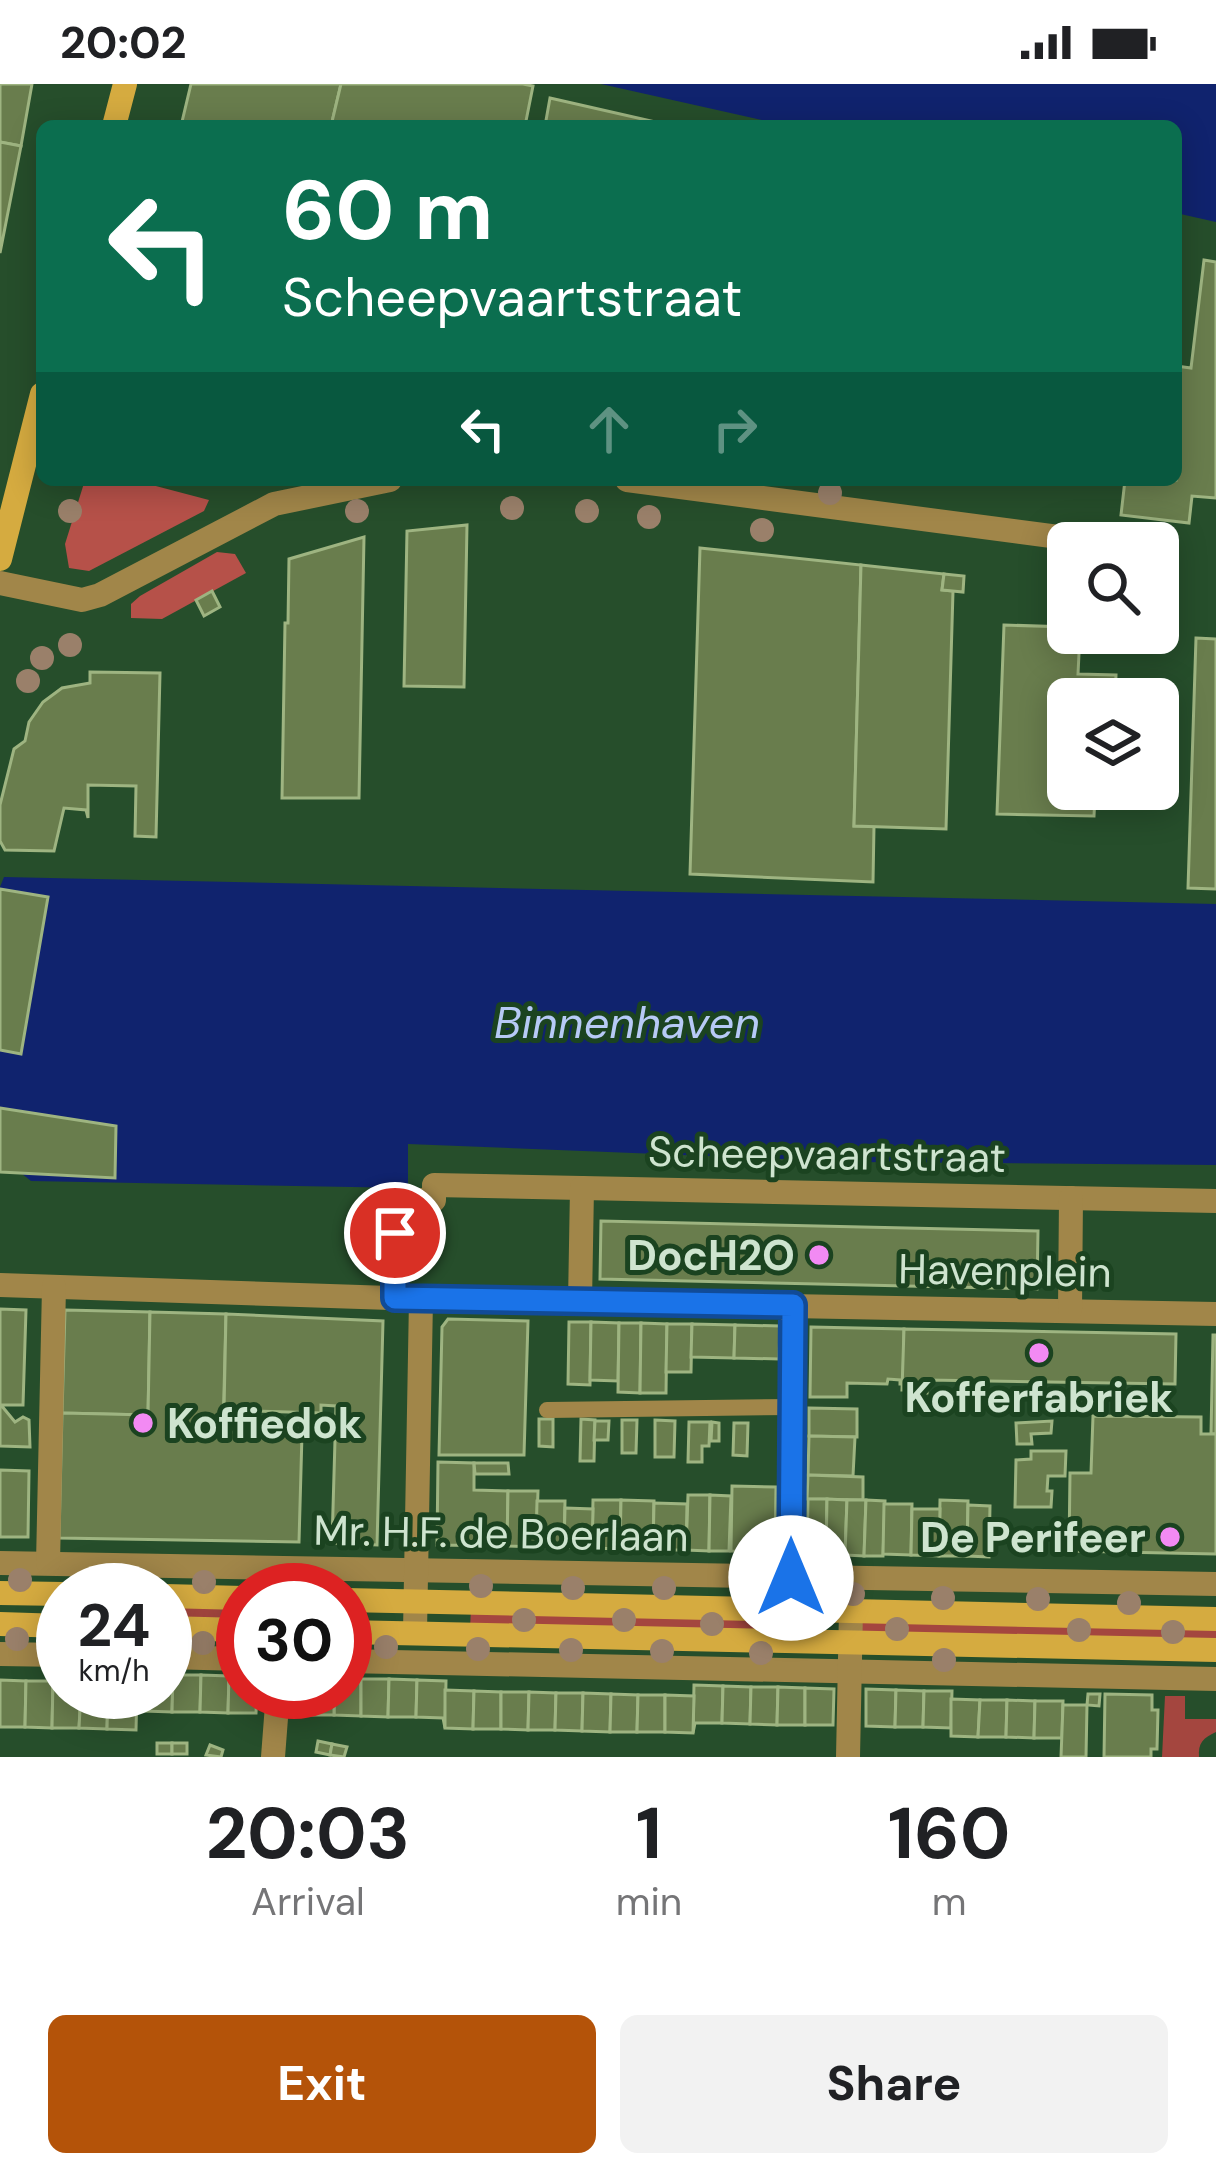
<!DOCTYPE html>
<html lang="en">
<head>
<meta charset="utf-8">
<style>
  :root { --surface:#fff; --page:#f2f2f2; --text:#202124; --muted:#757577; --accent:#b45309 }
  body { margin:0; font-family:"DM Sans",sans-serif; background:var(--page); color:var(--text); height:100vh; display:flex; flex-direction:column; font-size:45px; white-space:nowrap }
  * { box-sizing:border-box; margin:0 }
  p { font-size:39px; color:var(--muted) }
  .icon { flex:none; width:66px; height:66px; fill:none; stroke:currentColor; stroke-width:2; stroke-linecap:round; stroke-linejoin:round }
  .map { position:relative; height:1673px; overflow:hidden }
  .side { display:flex; flex-direction:column; background:var(--surface); flex:1 }
  .side>* { flex:none }
  .top-card { position:absolute; left:36px; top:36px; width:1146px; height:366px; border-radius:18px; box-shadow:0 6px 30px #0003; background:#0b6e4f; color:#fff; overflow:hidden }
  .buttons { position:absolute; left:1047px; top:438px; display:grid; gap:24px }
  .buttons a { display:grid; place-items:center; width:132px; height:132px; border-radius:18px; background:var(--surface); box-shadow:0 6px 30px #0003; font-size:60px }
  .speed { position:absolute; left:36px; top:1479px; display:flex; gap:24px; font-size:60px; font-weight:700; text-align:center }
  .speed>* { display:grid; place-content:center; width:156px; height:156px; border-radius:50%; background:var(--surface); box-shadow:0 6px 30px #0003; line-height:1 }
  .speed small { font-size:30px; font-weight:400 }
  .speed .limit { border:18px solid #d22; background:#fff; color:#111 }
  .pin { position:absolute; display:grid; place-items:center; width:102px; height:102px; color:#fff; margin:-51px; border:6px solid #fff; border-radius:50%; box-shadow:0 3px 12px #0007 }
  .me { position:absolute; width:132px; margin:-66px; rotate:0deg; stroke-linejoin:round; filter:drop-shadow(0 0 9px #0008) }
  .turn { display:flex; align-items:center; gap:42px; height:252px; padding:0 48px; font-size:54px }
  .turn .icon { width:156px; height:156px; stroke-width:2.5 }
  .turn b { display:block; font-size:84px; line-height:102px }
  .lanes { display:flex; align-items:center; height:114px; padding:0 48px; background:#0003; justify-content:center; gap:60px; direction:ltr }
  .lanes .off { opacity:.35 }
  .eta { display:flex; justify-content:space-evenly; align-items:center; height:204px; text-align:center }
  .eta b { font-size:72px; font-weight:700; line-height:84px }
  .button { display:flex; gap:24px; margin-top:auto; padding:24px 48px }
  .button a { flex:1; height:138px; border-radius:18px; background:var(--accent); color:#fff; font-size:48px; font-weight:700; line-height:138px; text-align:center }
  .button a+a { background:var(--page); color:var(--text) }
  .status { display:flex; justify-content:space-between; align-items:center; height:84px; padding:0 60px; background:var(--surface); direction:ltr }
  .status svg { height:33px; fill:currentColor }
  .map>svg:first-child { display:block }
  .green { fill:#a4463f }
  .forest { fill:#b65149 }
  .water { fill:#10236e }
  .building { fill:#697d4d; stroke:#9eb481; stroke-width:3 }
  .lines { fill:none; stroke-linecap:round; stroke-linejoin:round }
  .lane { stroke:#a18649; stroke-width:16 }
  .street { stroke:#a18649; stroke-width:24 }
  .secondary { stroke:#d5ab40; stroke-width:24 }
  .tree { fill:#9a806a }
  .route-casing { stroke:#114b97; stroke-width:30 }
  .route { stroke:#1a73e8; stroke-width:21 }
  .poi-dot { fill:#f28af3; stroke:#1b4320; stroke-width:4.5 }
  .labels { text-anchor:middle; stroke-width:10; stroke-linejoin:round; paint-order:stroke }
  .street-label { font-size:42px; fill:#cee4cf; stroke:#1b4320 }
  .poi-label { font-size:42px; font-weight:bold; fill:#cee4cf; stroke:#1b4320; text-anchor:end }
  .water-label { font-size:45px; font-style:italic; fill:#b7caf6; stroke:#1b4320 }
</style>
</head>
<body>
<div class="status"><b>20:02</b><svg viewBox="0 0 49 12"><path d="M0 12V9h3v3zM5 12V6h3v6zM10 12V3h3v9zM15 12V0h3v12zM26 1h20v11H26zM47 4h2v5h-2z"/></svg></div>
<div class="map">
<svg width="1216" height="1673" viewBox="0 0 1216 1673">
  <rect width="100%" height="100%" fill="#264e2b"/>
  <!-- green -->
  <g class="green">
    <polygon points="165,1520 243,1522 243,1537 165,1535"/>
    <polygon points="471,1526 767,1531 766,1548 470,1543"/>
    <polygon points="856,1535 1216,1542 1216,1558 855,1550"/>
    <path d="M1165,1612H1185V1635H1216V1648C1203,1654 1198,1659 1199,1673H1162Z"/>
  </g>
  <!-- forest -->
  <g class="forest">
    <polygon points="85,396 133,396 209,416 204,427 89,487 69,484 65,460"/>
    <polygon points="217,468 235,470 246,489 162,535 131,534 131,520 140,512"/>
  </g>
  <!-- water -->
  <g class="water">
    <polygon points="601,0 1216,0 1216,138 1176,129 1176,42 789,42"/>
    <polygon points="4,793 1216,820 1216,1081 855,1078 408,1060 408,1104 31,1097 0,1072 0,803"/>
  </g>
  <!-- building -->
  <g class="building">
    <polygon points="0,0 32,0 21,62 0,58"/>
    <polygon points="191,0 341,0 331,42 181,42"/>
    <polygon points="341,0 523,0 533,2 525,42 331,42"/>
    <polygon points="550,14 660,39 659,41 662,42 545,42"/>
    <polygon points="0,58 21,62 0,169"/>
    <polygon points="1204,176 1216,178 1216,414 1192,412 1189,439 1121,431 1125,396 1176,396 1176,282 1191,284"/>
    <polygon points="467,441 464,603 404,602 407,447"/>
    <polygon points="364,453 359,714 282,714 285,539 288,539 289,475"/>
    <polygon points="700,464 861,481 854,742 874,742 873,798 690,790"/>
    <polygon points="861,481 944,490 942,506 953,507 946,745 854,742"/>
    <polygon points="944,490 964,492 963,508 942,506"/>
    <polygon points="212,507 220,523 204,532 196,516"/>
    <polygon points="1004,541 1068,543 1068,549 1080,549 1078,590 1116,591 1115,615 1068,615 1068,705 1112,705 1112,713 1095,712 1094,732 997,730"/>
    <polygon points="1196,554 1216,555 1216,805 1188,804"/>
    <polygon points="90,588 160,589 156,753 135,752 136,702 88,701 88,734 86,726 64,724 54,767 5,766 0,757 0,721 14,665 25,657 29,638 43,618 62,604 90,599"/>
    <polygon points="0,805 48,813 21,970 0,966"/>
    <polygon points="0,1024 116,1042 115,1094 0,1088"/>
    <polygon points="601,1137 1038,1147 1037,1205 600,1195"/>
    <polygon points="0,1225 26,1226 23,1321 1,1321 15,1338 23,1333 29,1336 30,1363 0,1362"/>
    <polygon points="65,1226 150,1228 148,1331 62,1329"/>
    <polygon points="150,1228 226,1230 223,1348 302,1350 299,1458 59,1454 62,1329 148,1331"/>
    <polygon points="226,1230 383,1237 377,1461 332,1459 336,1322 321,1321 321,1329 224,1326"/>
    <polygon points="448,1235 528,1237 524,1371 439,1371 442,1243"/>
    <polygon points="569,1238 591,1238 590,1301 568,1300"/>
    <polygon points="591,1238 619,1239 618,1297 590,1296"/>
    <polygon points="619,1239 641,1239 640,1309 618,1308"/>
    <polygon points="641,1239 667,1240 666,1309 640,1309"/>
    <polygon points="667,1240 692,1240 691,1288 666,1288"/>
    <polygon points="692,1240 735,1241 734,1274 691,1273"/>
    <polygon points="735,1241 780,1242 779,1275 734,1274"/>
    <polygon points="811,1243 904,1245 903,1300 900,1300 900,1296 888,1295 887,1300 847,1299 847,1313 810,1313"/>
    <polygon points="904,1245 1176,1250 1175,1300 928,1296 927,1309 909,1309 910,1306 902,1306"/>
    <polygon points="1213,1251 1216,1251 1216,1350 1211,1350"/>
    <polygon points="809,1324 857,1325 857,1353 809,1352"/>
    <polygon points="1093,1332 1201,1333 1201,1350 1216,1350 1216,1470 1069,1467 1070,1389 1091,1389"/>
    <polygon points="539,1335 553,1335 553,1363 539,1362"/>
    <polygon points="581,1335 595,1336 594,1377 580,1377"/>
    <polygon points="622,1336 637,1336 636,1369 622,1369"/>
    <polygon points="655,1336 675,1337 674,1373 655,1373"/>
    <polygon points="595,1337 609,1337 608,1356 594,1356"/>
    <polygon points="1052,1337 1051,1349 1031,1350 1032,1360 1017,1360 1016,1339"/>
    <polygon points="689,1338 710,1338 709,1362 702,1362 702,1378 688,1378"/>
    <polygon points="712,1338 719,1339 719,1357 711,1357"/>
    <polygon points="734,1339 748,1339 747,1372 733,1371"/>
    <polygon points="809,1352 855,1353 853,1392 808,1391"/>
    <polygon points="1031,1367 1066,1367 1065,1392 1048,1392 1047,1407 1052,1407 1051,1423 1015,1423 1016,1376 1031,1375"/>
    <polygon points="438,1378 474,1379 474,1406 508,1407 507,1462 437,1461"/>
    <polygon points="474,1379 508,1379 509,1390 475,1390"/>
    <polygon points="0,1386 29,1387 28,1453 0,1453"/>
    <polygon points="808,1391 863,1393 863,1416 807,1415"/>
    <polygon points="732,1402 776,1403 775,1468 731,1467"/>
    <polygon points="508,1407 538,1407 536,1463 507,1462"/>
    <polygon points="688,1411 710,1411 709,1467 686,1466"/>
    <polygon points="710,1411 731,1412 729,1467 709,1467"/>
    <polygon points="808,1415 827,1415 826,1471 807,1471"/>
    <polygon points="827,1415 847,1416 845,1471 826,1471"/>
    <polygon points="593,1416 621,1416 620,1465 592,1464"/>
    <polygon points="621,1416 654,1417 653,1466 620,1465"/>
    <polygon points="847,1416 866,1416 864,1472 845,1471"/>
    <polygon points="866,1416 885,1417 883,1472 864,1472"/>
    <polygon points="940,1416 968,1417 967,1472 939,1472"/>
    <polygon points="537,1417 565,1417 564,1463 536,1463"/>
    <polygon points="654,1419 687,1420 686,1466 653,1466"/>
    <polygon points="884,1420 912,1420 911,1471 883,1470"/>
    <polygon points="968,1421 990,1422 989,1473 967,1472"/>
    <polygon points="565,1424 593,1425 592,1464 564,1463"/>
    <polygon points="912,1425 940,1425 939,1472 911,1471"/>
    <polygon points="165,1590 173,1591 172,1628 144,1627 144,1608 165,1608"/>
    <polygon points="173,1591 201,1591 200,1628 172,1628"/>
    <polygon points="201,1591 229,1592 228,1629 200,1628"/>
    <polygon points="229,1592 243,1592 243,1608 257,1608 256,1629 228,1629"/>
    <polygon points="345,1594 361,1595 361,1632 334,1631 334,1608 345,1608"/>
    <polygon points="361,1595 389,1595 388,1633 361,1632"/>
    <polygon points="389,1595 417,1596 416,1633 388,1633"/>
    <polygon points="0,1596 26,1597 25,1643 0,1643"/>
    <polygon points="417,1596 446,1597 445,1644 443,1634 416,1633"/>
    <polygon points="26,1597 53,1597 52,1644 25,1643"/>
    <polygon points="53,1597 63,1598 63,1608 81,1608 79,1644 52,1644"/>
    <polygon points="694,1601 723,1602 722,1639 695,1639 693,1649"/>
    <polygon points="723,1602 751,1603 750,1640 722,1639"/>
    <polygon points="751,1603 778,1603 777,1641 750,1640"/>
    <polygon points="778,1603 805,1604 805,1641 777,1641"/>
    <polygon points="805,1604 834,1605 833,1641 805,1641"/>
    <polygon points="866,1605 896,1606 895,1643 866,1642"/>
    <polygon points="445,1606 474,1607 473,1645 445,1644"/>
    <polygon points="896,1606 924,1607 923,1643 895,1643"/>
    <polygon points="474,1607 501,1608 501,1645 473,1645"/>
    <polygon points="924,1607 952,1607 951,1644 923,1643"/>
    <polygon points="81,1608 108,1608 107,1645 79,1644"/>
    <polygon points="108,1608 137,1608 136,1646 107,1645"/>
    <polygon points="305,1608 334,1608 334,1631 304,1631"/>
    <polygon points="501,1608 529,1608 528,1646 501,1645"/>
    <polygon points="529,1608 556,1609 555,1646 528,1646"/>
    <polygon points="556,1609 583,1609 582,1647 555,1646"/>
    <polygon points="583,1609 611,1610 610,1648 582,1647"/>
    <polygon points="611,1610 638,1611 637,1648 610,1648"/>
    <polygon points="1088,1610 1100,1610 1099,1622 1087,1621"/>
    <polygon points="1105,1610 1152,1611 1152,1626 1158,1626 1157,1665 1151,1665 1151,1673 1104,1673"/>
    <polygon points="638,1611 665,1611 665,1648 637,1648"/>
    <polygon points="665,1611 694,1612 693,1649 665,1648"/>
    <polygon points="951,1615 980,1616 978,1653 951,1652"/>
    <polygon points="980,1616 1007,1616 1006,1653 978,1653"/>
    <polygon points="1007,1616 1035,1617 1034,1654 1006,1653"/>
    <polygon points="1035,1617 1063,1617 1062,1654 1034,1654"/>
    <polygon points="1063,1621 1087,1621 1086,1673 1061,1673"/>
    <polygon points="318,1657 332,1660 330,1671 316,1668"/>
    <rect x="157" y="1659" width="15" height="11"/>
    <rect x="172" y="1659" width="15" height="11"/>
    <polygon points="332,1660 347,1663 344,1673 330,1671"/>
    <polygon points="210,1661 223,1666 221,1673 206,1671"/>
  </g>
  <g class="lines">
    <!-- lane -->
    <polyline class="lane" points="547,1326 792,1323"/>
    <!-- street -->
    <g class="street">
      <polyline points="627,396 1089,457"/>
      <polyline points="0,499 82,516 100,511 274,420 390,396"/>
      <polyline points="0,1201 421,1215 1216,1230"/>
      <polyline points="395,1214 396,1116 434,1116 434,1101 582,1104"/>
      <polyline points="580,1218 582,1104 1216,1117"/>
      <polyline points="1070,1226 1071,1114"/>
      <polyline points="0,1479 1216,1500"/>
      <polyline points="48,1479 54,1203"/>
      <polyline points="415,1548 421,1215"/>
      <polyline points="790,1557 793,1221"/>
      <polyline points="0,1570 63,1571"/>
      <polyline points="165,1573 243,1575"/>
      <polyline points="345,1577 1216,1595"/>
      <polyline points="273,1673 278,1608"/>
      <polyline points="848,1673 851,1526"/>
    </g>
    <!-- secondary -->
    <g class="secondary">
      <polyline points="114,42 125,0"/>
      <polyline points="0,475 42,310"/>
      <polyline points="0,1509 63,1510"/>
      <polyline points="165,1512 243,1514"/>
      <polyline points="345,1516 1216,1535"/>
      <polyline points="0,1540 63,1542"/>
      <polyline points="165,1544 243,1546"/>
      <polyline points="345,1548 1216,1566"/>
    </g>
  </g>
  <!-- trees -->
  <g class="tree">
    <circle cx="830" cy="409" r="12"/>
    <circle cx="512" cy="424" r="12"/>
    <circle cx="70" cy="427" r="12"/>
    <circle cx="357" cy="427" r="12"/>
    <circle cx="587" cy="427" r="12"/>
    <circle cx="649" cy="433" r="12"/>
    <circle cx="762" cy="446" r="12"/>
    <circle cx="70" cy="561" r="12"/>
    <circle cx="42" cy="574" r="12"/>
    <circle cx="28" cy="597" r="12"/>
    <circle cx="20" cy="1496" r="12"/>
    <circle cx="204" cy="1498" r="12"/>
    <circle cx="481" cy="1502" r="12"/>
    <circle cx="573" cy="1504" r="12"/>
    <circle cx="664" cy="1504" r="12"/>
    <circle cx="853" cy="1510" r="12"/>
    <circle cx="757" cy="1511" r="12"/>
    <circle cx="943" cy="1514" r="12"/>
    <circle cx="1038" cy="1515" r="12"/>
    <circle cx="1129" cy="1519" r="12"/>
    <circle cx="524" cy="1536" r="12"/>
    <circle cx="624" cy="1536" r="12"/>
    <circle cx="712" cy="1540" r="12"/>
    <circle cx="897" cy="1545" r="12"/>
    <circle cx="1079" cy="1546" r="12"/>
    <circle cx="1173" cy="1548" r="12"/>
    <circle cx="17" cy="1555" r="12"/>
    <circle cx="203" cy="1559" r="12"/>
    <circle cx="386" cy="1563" r="12"/>
    <circle cx="478" cy="1565" r="12"/>
    <circle cx="571" cy="1566" r="12"/>
    <circle cx="662" cy="1567" r="12"/>
    <circle cx="761" cy="1569" r="12"/>
    <circle cx="944" cy="1576" r="12"/>
  </g>
  <g class="lines">
    <defs>
      <polyline id="route" points="395,1149 395,1214 793,1221 791,1494"/>
    </defs>
    <!-- route casing -->
    <use href="#route" class="route-casing"/>
    <!-- route -->
    <use href="#route" class="route"/>
  </g>
  <!-- markers -->
  <g class="poi-dot">
    <circle cx="819" cy="1171" r="12"/>
    <circle cx="1039" cy="1269" r="12"/>
    <circle cx="143" cy="1339" r="12"/>
    <circle cx="1170" cy="1453" r="12"/>
  </g>
  <g class="labels">
    <!-- street labels -->
    <g class="street-label">
      <text transform="translate(827 1070) rotate(1)" y="15">Scheepvaartstraat</text>
      <text transform="translate(1005 1186) rotate(1)" y="15">Havenplein</text>
      <text transform="translate(501 1449) rotate(1)" y="15">Mr. H.F. de Boerlaan</text>
    </g>
    <!-- poi labels -->
    <g class="poi-label">
      <text x="795" y="1186">DocH2O</text>
      <text x="1039" y="1328" text-anchor="middle">Kofferfabriek</text>
      <text x="167" y="1354" text-anchor="start">Koffiedok</text>
      <text x="1146" y="1468">De Perifeer</text>
    </g>
    <!-- water labels -->
    <g class="water-label">
      <text x="627" y="954">Binnenhaven</text>
    </g>
  </g>
</svg>
<div class="buttons">
<a><svg class="icon" aria-label="search" viewBox="0 0 24 24"><circle cx="10" cy="10" r="6"/><path d="M15 15l6 6"/></svg></a>
<a><svg class="icon" aria-label="layers" viewBox="0 0 24 24"><path d="M12 4l9 5-9 5-9-5zM3 14l9 5 9-5"/></svg></a>
</div>
<div class="speed"><div>24<small>km/h</small></div><div class="limit">30</div></div>
<div class="pin" style="left:395px;top:1149px;background:#d93025"><svg class="icon" aria-label="arrive" viewBox="0 0 24 24"><path d="M6 21V4h12l-3 4 3 4H6"/></svg></div>
<svg class="me" style="left:791px;top:1494px" viewBox="-20 -20 40 40"><circle r="19" fill="#fff"/><path d="M0-13L10 11 0 6-10 11z" fill="#1a73e8"/></svg>
<div class="top-card">
<div class="turn"><svg class="icon" aria-label="left" viewBox="0 0 24 24"><path d="M17 20v-9H6M10 6l-5 5 5 5"/></svg><div><b>60 m</b>Scheepvaartstraat</div></div>
<div class="lanes"><svg class="icon" aria-label="left" viewBox="0 0 24 24"><path d="M17 20v-9H6M10 6l-5 5 5 5"/></svg><svg class="icon off" aria-label="ahead" viewBox="0 0 24 24"><path d="M12 20V5M6 11l6-6 6 6"/></svg><svg class="icon off" aria-label="right" viewBox="0 0 24 24"><path d="M7 20v-9h11M14 6l5 5-5 5"/></svg></div>
</div>
</div>
<section class="side">
<div class="eta">
<div><b>20:03</b><p>Arrival</p></div>
<div><b>1</b><p>min</p></div>
<div><b>160</b><p>m</p></div>
</div>
<div class="button"><a>Exit</a><a>Share</a></div>
</section>
</body>
</html>
